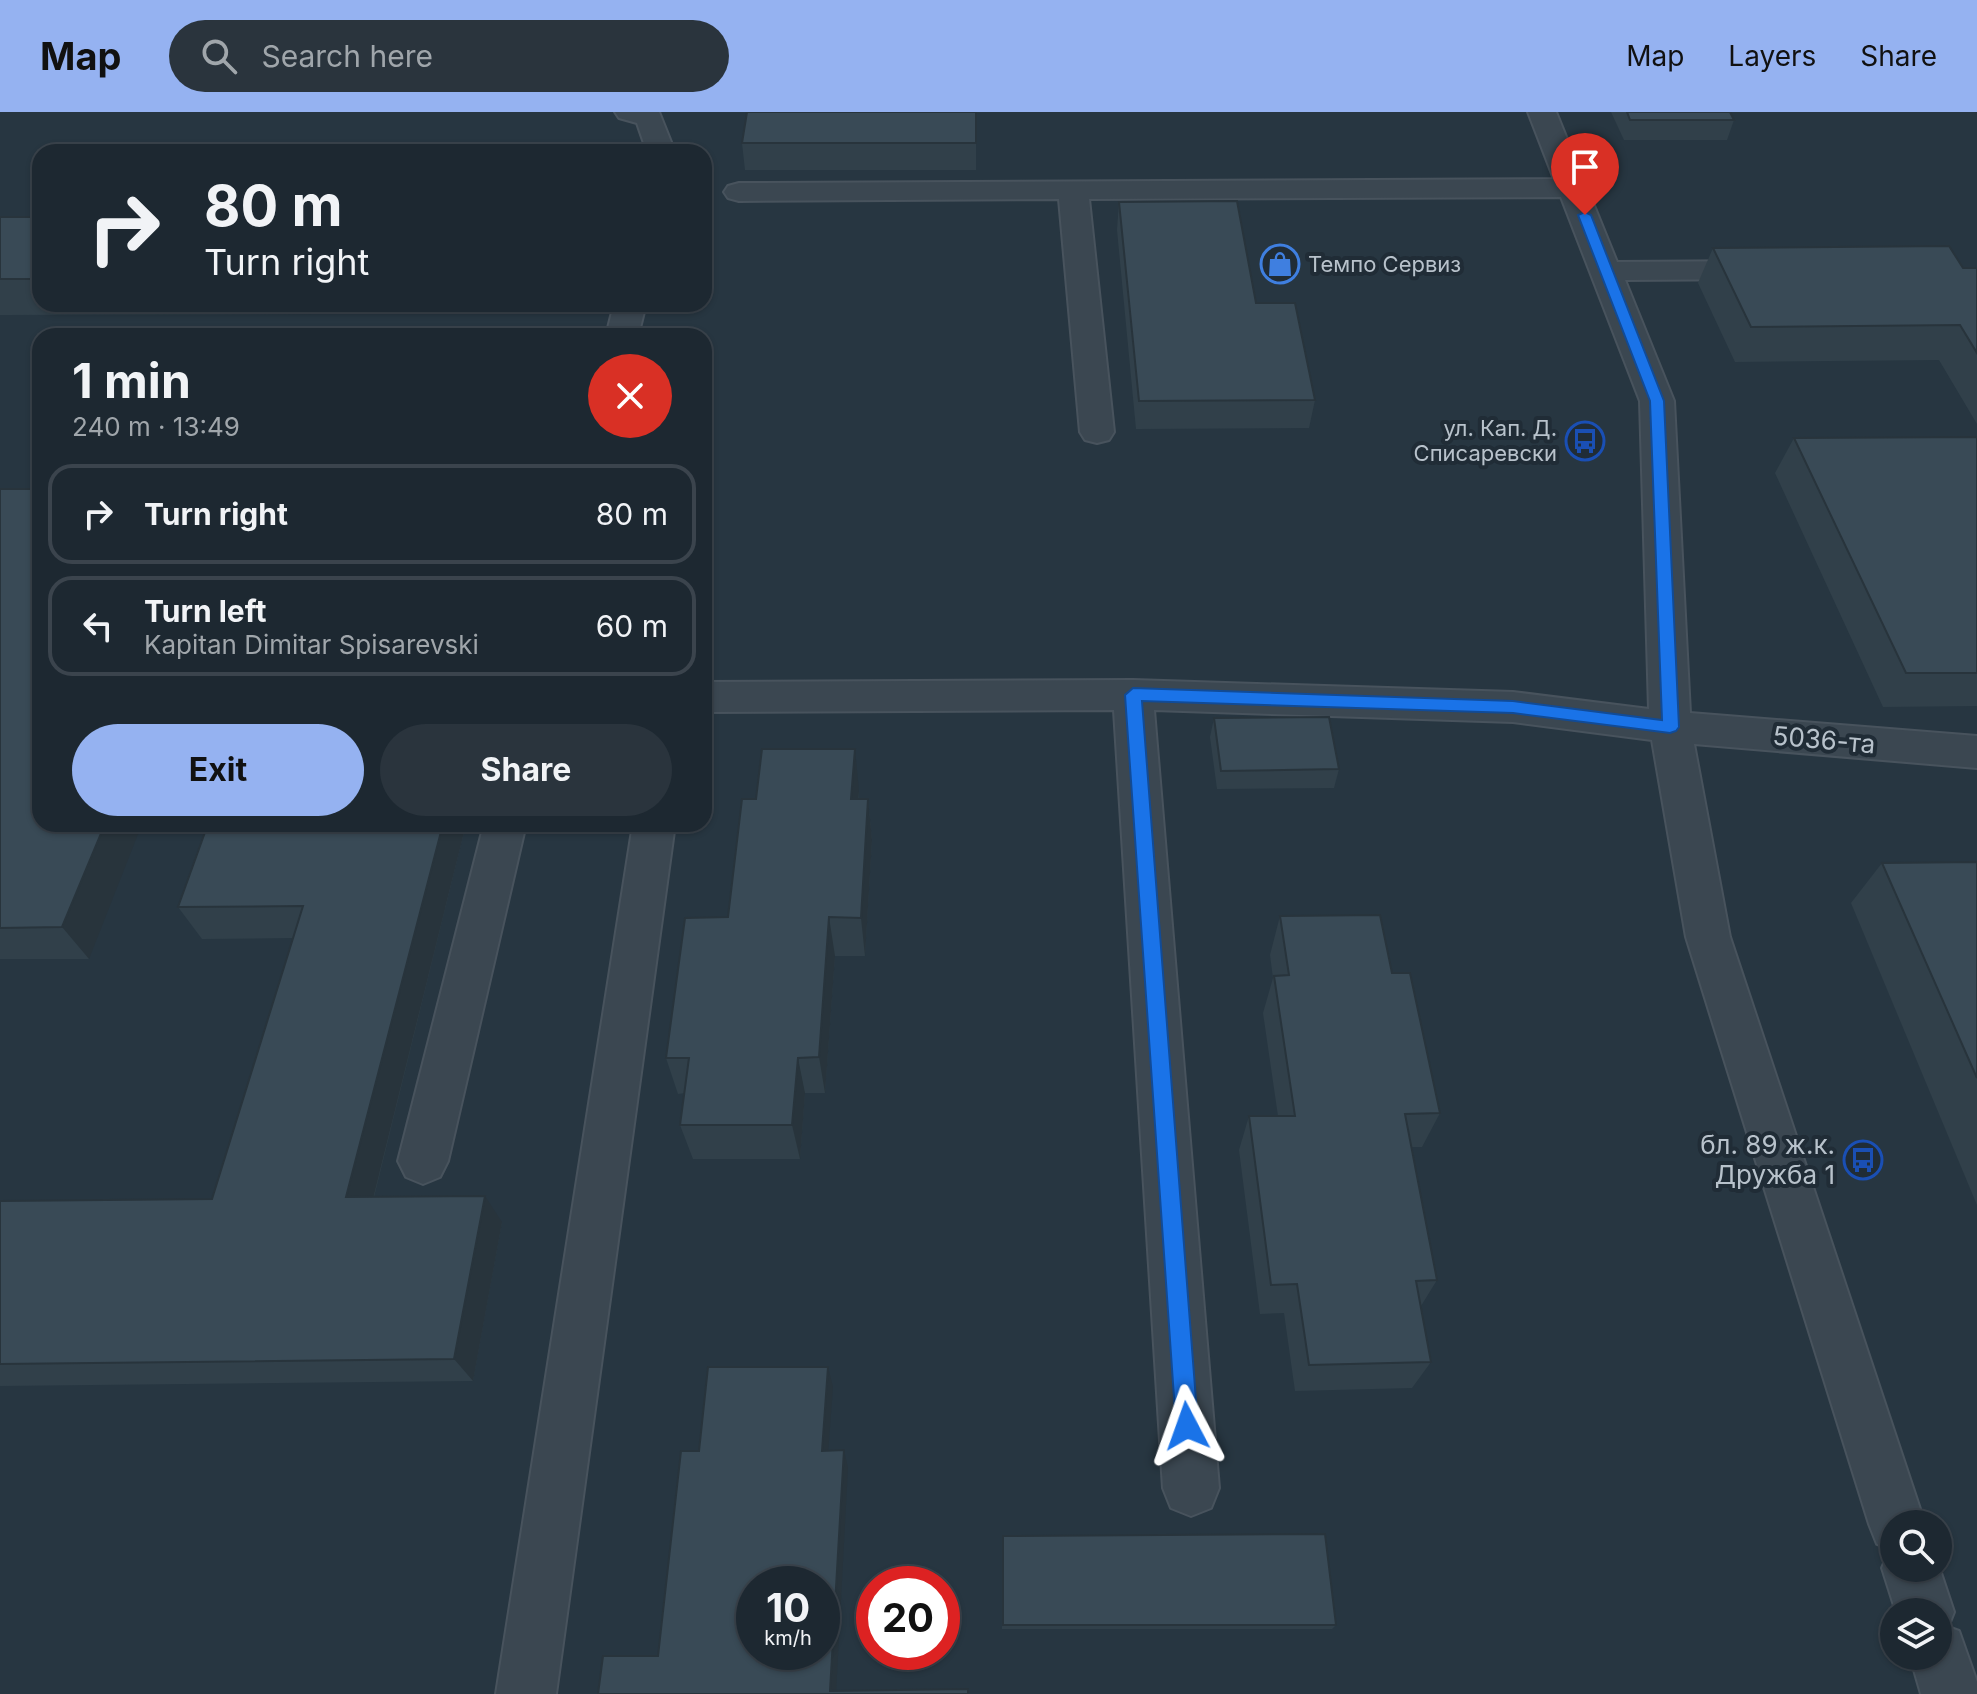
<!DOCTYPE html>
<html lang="en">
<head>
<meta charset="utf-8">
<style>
  :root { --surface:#1d2831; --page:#2a343d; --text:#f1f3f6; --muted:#a0a6ab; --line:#3b444d; --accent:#95b2f1 }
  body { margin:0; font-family:Inter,sans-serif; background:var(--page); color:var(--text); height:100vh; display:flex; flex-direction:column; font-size:30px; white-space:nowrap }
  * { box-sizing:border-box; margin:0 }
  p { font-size:26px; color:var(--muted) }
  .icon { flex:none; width:44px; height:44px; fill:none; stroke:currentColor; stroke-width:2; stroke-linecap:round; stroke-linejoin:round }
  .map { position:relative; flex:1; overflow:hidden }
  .panel { position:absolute; left:32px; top:216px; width:680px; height:504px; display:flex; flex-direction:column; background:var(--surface); border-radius:24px; box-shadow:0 2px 6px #0004,0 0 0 2px var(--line) }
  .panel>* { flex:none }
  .banner { position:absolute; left:32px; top:32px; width:680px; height:168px; border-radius:24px; box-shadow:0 2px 6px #0004,0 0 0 2px var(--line); background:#1d2831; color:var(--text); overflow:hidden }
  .buttons { position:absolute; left:1880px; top:1398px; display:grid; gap:16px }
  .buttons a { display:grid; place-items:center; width:72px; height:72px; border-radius:50%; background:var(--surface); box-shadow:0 2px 6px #0004,0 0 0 2px var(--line); font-size:40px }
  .speed { position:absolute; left:736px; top:1454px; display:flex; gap:16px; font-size:40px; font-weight:700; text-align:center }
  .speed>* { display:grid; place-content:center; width:104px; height:104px; border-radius:50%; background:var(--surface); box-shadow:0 2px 6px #0004,0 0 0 2px var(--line); line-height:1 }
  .speed small { font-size:20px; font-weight:400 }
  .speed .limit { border:12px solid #d22; background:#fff; color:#111 }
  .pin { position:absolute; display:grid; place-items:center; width:68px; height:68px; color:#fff; margin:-82px -34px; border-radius:50% 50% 50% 0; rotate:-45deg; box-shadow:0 0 8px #0007 }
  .pin .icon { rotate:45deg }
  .me { position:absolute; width:88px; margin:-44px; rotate:356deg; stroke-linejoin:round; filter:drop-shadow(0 0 6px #0008) }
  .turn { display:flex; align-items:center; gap:28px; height:168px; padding:0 40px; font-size:36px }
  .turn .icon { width:104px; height:104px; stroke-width:2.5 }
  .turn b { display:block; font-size:56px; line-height:68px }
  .round { display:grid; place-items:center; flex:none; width:84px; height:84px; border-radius:42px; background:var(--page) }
  .overview { display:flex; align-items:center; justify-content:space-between; height:136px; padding:0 40px }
  h1 { font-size:48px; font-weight:700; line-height:60px }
  .action { display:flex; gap:16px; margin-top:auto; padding:16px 40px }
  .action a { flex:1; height:92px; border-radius:48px; background:var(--accent); color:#111; font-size:32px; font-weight:700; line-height:92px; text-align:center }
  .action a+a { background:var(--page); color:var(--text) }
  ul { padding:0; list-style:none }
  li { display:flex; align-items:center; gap:24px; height:100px; margin:0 16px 12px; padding:0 24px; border:4px solid var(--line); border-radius:24px }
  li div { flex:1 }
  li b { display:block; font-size:30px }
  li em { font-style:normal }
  header { display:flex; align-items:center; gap:48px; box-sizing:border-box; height:112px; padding:0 40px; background:var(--accent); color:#111 }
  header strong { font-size:38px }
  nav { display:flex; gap:44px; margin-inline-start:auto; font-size:28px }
  .search { width:560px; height:72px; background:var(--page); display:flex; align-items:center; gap:20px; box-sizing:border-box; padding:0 28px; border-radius:44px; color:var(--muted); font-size:30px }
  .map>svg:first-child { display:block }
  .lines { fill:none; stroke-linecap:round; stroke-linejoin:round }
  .minor-casing { stroke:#48535d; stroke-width:4 }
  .minor { fill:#3b4751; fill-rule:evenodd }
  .wall { fill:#31404a }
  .shaded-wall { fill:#28343c }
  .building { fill:#394a56; stroke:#28343c; stroke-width:2; fill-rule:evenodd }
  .route { fill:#1a73e8; stroke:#114b97; stroke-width:2 }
  .labels { text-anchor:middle; stroke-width:8; stroke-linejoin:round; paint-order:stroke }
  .far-poi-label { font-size:22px; fill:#b8c2cb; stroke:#202c36; text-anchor:start }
  .street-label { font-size:26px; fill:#b8c2cb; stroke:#202c36 }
  .poi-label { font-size:26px; fill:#b8c2cb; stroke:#202c36; text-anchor:end }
</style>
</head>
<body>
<header>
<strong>Map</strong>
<div class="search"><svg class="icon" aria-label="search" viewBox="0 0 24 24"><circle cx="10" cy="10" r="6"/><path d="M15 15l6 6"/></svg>Search here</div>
<nav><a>Map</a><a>Layers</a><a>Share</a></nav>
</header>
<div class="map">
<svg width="1977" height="1582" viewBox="0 0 1977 1582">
  <rect width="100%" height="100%" fill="#273641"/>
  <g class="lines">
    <defs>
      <g id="minor">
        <polygon points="615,0 659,0 675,40 647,40 637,11 619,6"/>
        <polygon points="1528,0 1556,0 1617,150 1763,149 1774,151 1779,158 1774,165 1763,167 1625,168 1674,289 1690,601 1977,624 1977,656 1694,632 1730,825 1925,1412 1894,1412 1894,1456 1938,1456 1938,1452 1954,1500 1948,1515 1959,1519 1977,1570 1977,1582 1921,1582 1910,1544 1938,1544 1938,1500 1896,1500 1882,1456 1890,1437 1877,1432 1869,1412 1686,825 1652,628 1513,610 1154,598 1219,1376 1211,1396 1191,1404 1171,1396 1163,1376 1114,598 704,600 704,570 1133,568 1513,580 1649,597 1640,289 1561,85 1089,87 1114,320 1109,328 1097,331 1085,328 1080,320 1059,87 739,89 728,86 724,80 728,74 739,71 1554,67"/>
        <polygon points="614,192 646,192 638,224 606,224"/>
        <polygon points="484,712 526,712 448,1049 440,1065 423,1072 406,1065 398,1049"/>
        <polygon points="633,712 675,712 556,1582 496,1582"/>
      </g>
    </defs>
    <!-- minor casing -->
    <use href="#minor" class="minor-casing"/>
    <!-- minor -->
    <use href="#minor" class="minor"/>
  </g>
  <!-- wall -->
  <g class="wall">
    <polygon points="976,0 976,58 745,58 742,31"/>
    <polygon points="1611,0 1730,0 1734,8 1727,28 1624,28"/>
    <polygon points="1119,90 1256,191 1315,288 1309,316 1136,317 1117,118"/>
    <polygon points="0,105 40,105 40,192 611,192 609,201 0,203"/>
    <polygon points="1713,136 1963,156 1977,156 1977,312 1939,248 1735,250 1698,171"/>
    <polygon points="1977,325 1977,594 1883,595 1775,361 1794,326"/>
    <polygon points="0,377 89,847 0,847"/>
    <polygon points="1214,606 1339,657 1334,676 1217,677 1210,625"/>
    <polygon points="859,679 859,687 868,687 872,728 865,844 835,844 825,981 805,981 800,1047 693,1047 680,1013 685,981 678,982 666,946 728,805 756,687"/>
    <polygon points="208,712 466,712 374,1085 502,1110 473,1269 0,1274 0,1089 212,1087 293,826 202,827 178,795"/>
    <polygon points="1977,750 1977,1093 1851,791 1882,751"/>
    <polygon points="1280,804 1392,861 1440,1001 1422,1035 1412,1035 1437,1168 1421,1194 1431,1250 1412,1276 1295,1279 1284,1201 1260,1202 1239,1038 1249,1004 1278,1004 1263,901 1273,866 1270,843"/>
    <polygon points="1003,1424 1336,1513 1332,1517 1002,1517"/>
  </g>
  <!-- shaded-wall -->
  <g class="shaded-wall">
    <polygon points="607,192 611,192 609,201"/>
    <polygon points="855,637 859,679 856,728 851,687"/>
    <polygon points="868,687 872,728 865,844 861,806"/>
    <polygon points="105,712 142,712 89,847 62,815"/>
    <polygon points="443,712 466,712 367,1111 346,1085"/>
    <polygon points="829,805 835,844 825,981 819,945"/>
    <polygon points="798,946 805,981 800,1047 792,1013"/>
    <polygon points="485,1084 502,1110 473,1269 454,1247"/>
    <polygon points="828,1255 833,1275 827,1356 822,1339"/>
    <polygon points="844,1338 848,1356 836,1582 830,1579"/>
  </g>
  <!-- building -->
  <g class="building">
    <polygon points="747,0 976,0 976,31 742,31"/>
    <polygon points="1627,0 1730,0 1734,8 1630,8"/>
    <polygon points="1237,89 1256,191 1295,191 1315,288 1139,289 1119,90"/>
    <rect x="0" y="105" width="40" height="62"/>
    <polygon points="1949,134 1963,156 1977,156 1977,241 1960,213 1751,215 1713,136"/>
    <polygon points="1977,325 1977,561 1906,561 1794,326"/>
    <polygon points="0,377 40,377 40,712 105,712 62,815 0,816"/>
    <polygon points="1329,605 1339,657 1221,659 1214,606"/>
    <polygon points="762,637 855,637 851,687 868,687 861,806 829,805 819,945 798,946 792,1013 680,1013 689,946 666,946 685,806 728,805 742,687 756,687"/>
    <polygon points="208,712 443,712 346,1085 485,1084 454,1247 0,1252 0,1089 212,1087 303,794 178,795"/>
    <polygon points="1977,750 1977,966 1882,751"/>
    <polygon points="1380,803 1392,861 1410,861 1440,1001 1405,1002 1437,1168 1416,1169 1431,1250 1309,1253 1297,1172 1271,1173 1249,1004 1295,1004 1274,864 1289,863 1280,804"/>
    <path d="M708,1255H828L822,1339L844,1338L830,1579L968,1577V1582H598L603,1544H658L681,1339H699ZM754,1472H822V1540H754Z"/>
    <polygon points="1325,1422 1336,1513 1003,1513 1003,1424"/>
  </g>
  <!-- route -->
  <polygon class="route" points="1585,100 1591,103 1664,289 1679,615 1676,619 1670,621 1513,601 1142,589 1198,1314 1195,1322 1187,1325 1179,1322 1176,1314 1125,583 1133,576 1513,589 1662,608 1650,289 1578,103"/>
  <!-- icons -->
  <defs>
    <symbol id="shop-ring" viewBox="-11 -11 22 22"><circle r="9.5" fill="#202c36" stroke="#3f7fe0" stroke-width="1.5"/><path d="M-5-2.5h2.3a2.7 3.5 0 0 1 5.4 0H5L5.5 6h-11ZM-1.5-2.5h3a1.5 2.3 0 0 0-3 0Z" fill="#3f7fe0"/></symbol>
    <symbol id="bus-ring" viewBox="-11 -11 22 22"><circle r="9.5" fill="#202c36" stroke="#1a4fb4" stroke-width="1.5"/><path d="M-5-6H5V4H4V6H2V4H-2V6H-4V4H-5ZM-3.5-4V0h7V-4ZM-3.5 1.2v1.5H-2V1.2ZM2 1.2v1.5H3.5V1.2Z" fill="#1a4fb4"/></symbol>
  </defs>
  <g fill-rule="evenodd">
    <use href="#shop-ring" x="1258" y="130" width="44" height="44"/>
    <use href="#bus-ring" x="1563" y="307" width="44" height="44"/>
    <use href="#bus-ring" x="1841" y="1026" width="44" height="44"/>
  </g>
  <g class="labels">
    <!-- far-poi labels -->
    <g class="far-poi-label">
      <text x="1308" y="160">Темпо Сервиз</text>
      <text x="1557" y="324" text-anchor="end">ул. Кап. Д.<tspan x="1557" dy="25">Списаревски</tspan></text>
    </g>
    <!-- street labels -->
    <g class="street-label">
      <text transform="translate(1824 628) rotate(5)" y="9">5036-та</text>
    </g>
    <!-- poi labels -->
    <g class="poi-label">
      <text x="1835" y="1042">бл. 89 ж.к.<tspan x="1835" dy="30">Дружба 1</tspan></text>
    </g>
  </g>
</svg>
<div class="buttons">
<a><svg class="icon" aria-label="search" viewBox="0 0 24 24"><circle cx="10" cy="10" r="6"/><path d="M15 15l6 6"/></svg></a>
<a><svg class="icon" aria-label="layers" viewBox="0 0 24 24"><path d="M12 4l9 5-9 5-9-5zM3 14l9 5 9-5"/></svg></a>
</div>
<div class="speed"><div>10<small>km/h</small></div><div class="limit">20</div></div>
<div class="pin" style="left:1585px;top:103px;background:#d93025"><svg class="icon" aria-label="arrive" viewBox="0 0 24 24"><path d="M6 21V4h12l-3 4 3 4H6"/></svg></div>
<svg class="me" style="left:1187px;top:1314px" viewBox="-20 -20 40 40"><path d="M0-17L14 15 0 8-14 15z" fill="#1a73e8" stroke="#fff" stroke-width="4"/></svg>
<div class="banner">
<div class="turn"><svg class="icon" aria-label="right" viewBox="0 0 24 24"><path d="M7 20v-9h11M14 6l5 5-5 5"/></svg><div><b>80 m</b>Turn right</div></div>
</div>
<section class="panel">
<div class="overview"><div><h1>1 min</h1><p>240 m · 13:49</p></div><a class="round" style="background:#d93025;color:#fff"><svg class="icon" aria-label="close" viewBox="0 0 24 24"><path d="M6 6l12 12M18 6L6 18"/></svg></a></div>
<ul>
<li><svg class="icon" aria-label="right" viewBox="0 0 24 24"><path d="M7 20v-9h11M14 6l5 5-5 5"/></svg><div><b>Turn right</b></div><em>80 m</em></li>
<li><svg class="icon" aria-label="left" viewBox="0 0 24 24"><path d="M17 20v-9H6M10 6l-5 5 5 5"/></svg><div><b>Turn left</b><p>Kapitan Dimitar Spisarevski</p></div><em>60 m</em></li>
</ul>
<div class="action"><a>Exit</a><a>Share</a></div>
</section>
</div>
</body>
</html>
